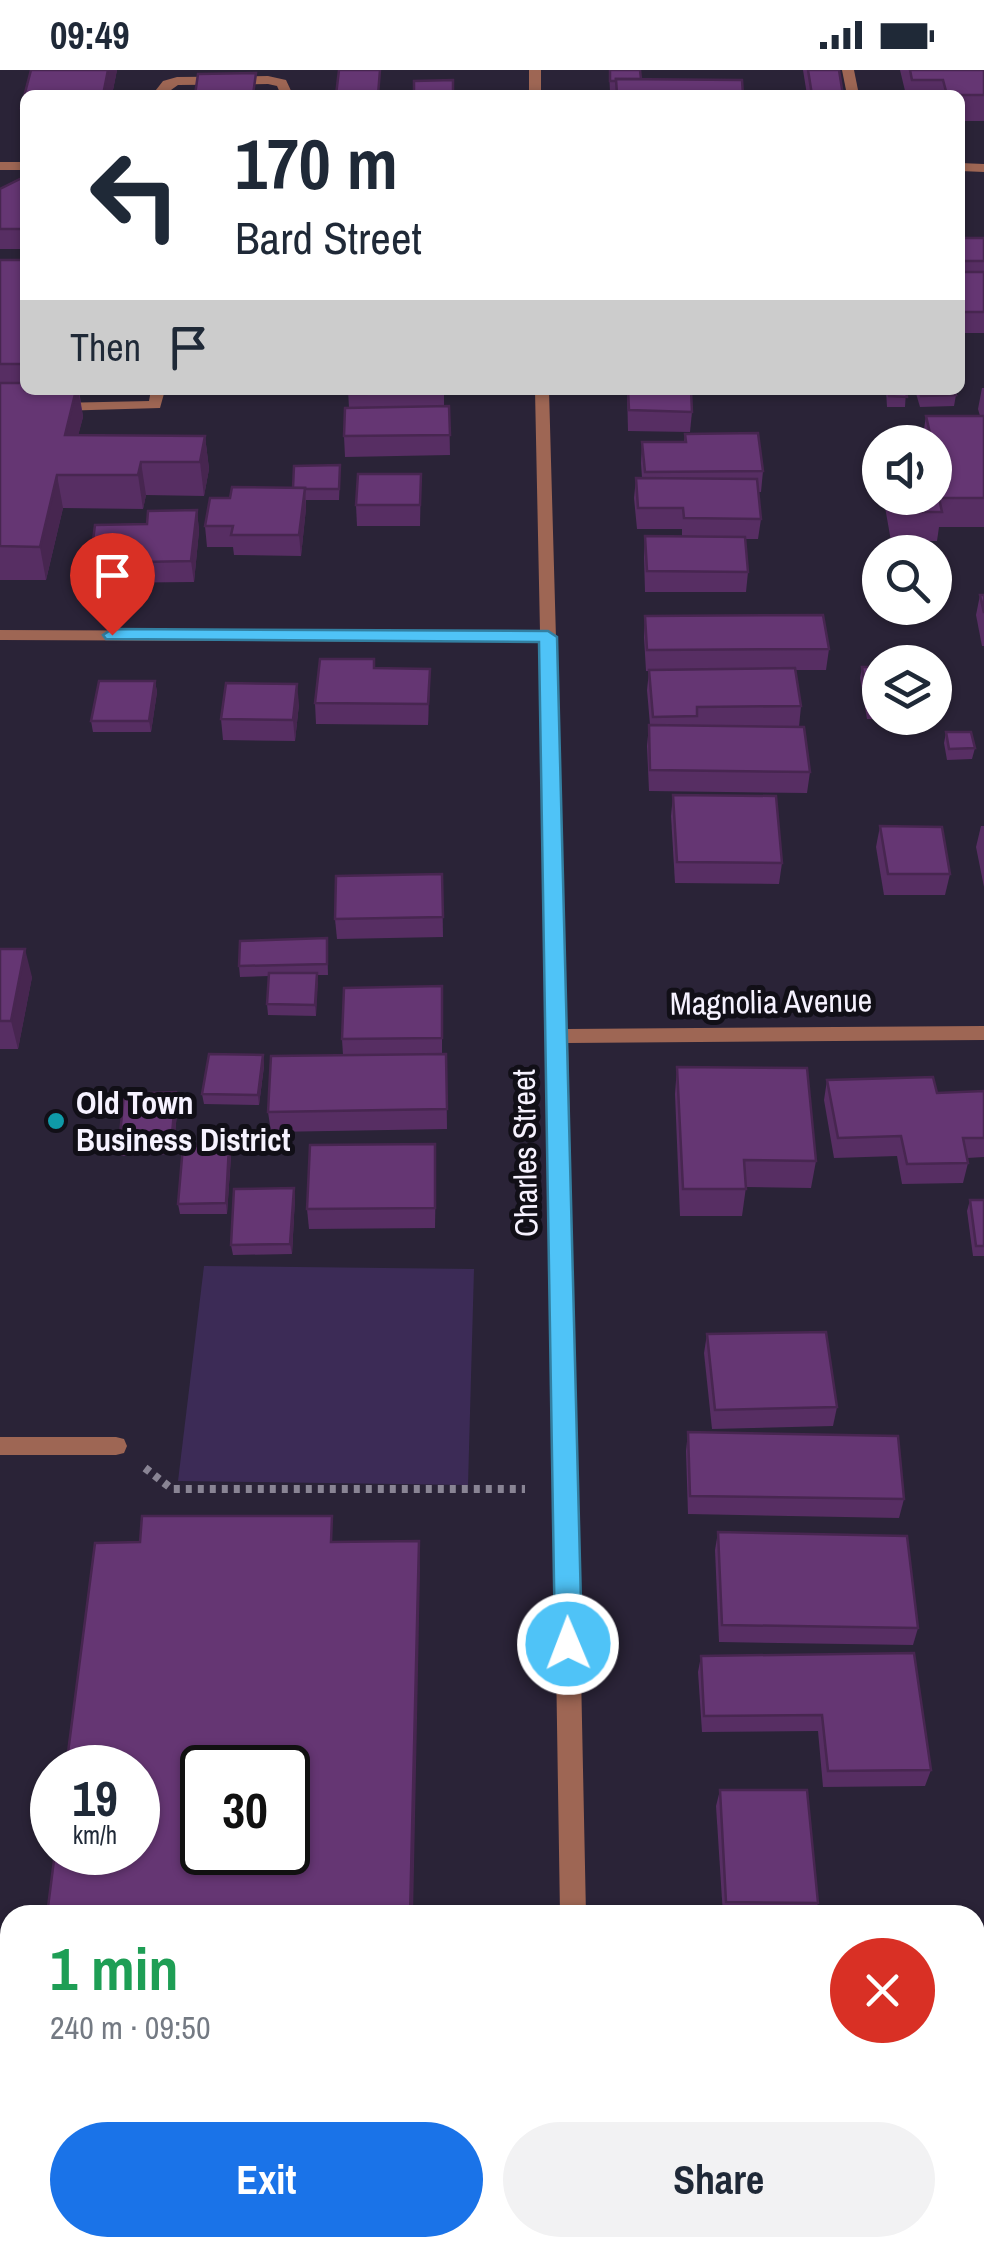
<!DOCTYPE html>
<html lang="en">
<head>
<meta charset="utf-8">
<style>
  :root { --surface:#fff; --page:#f2f2f3; --text:#1f2937; --muted:#747a83; --accent:#1a73e8 }
  body { margin:0; font-family:"Archivo Narrow",sans-serif; background:var(--page); color:var(--text); height:100vh; display:flex; flex-direction:column; font-size:38px; white-space:nowrap }
  * { box-sizing:border-box; margin:0 }
  p { font-size:32px; color:var(--muted) }
  .icon { flex:none; width:55px; height:55px; fill:none; stroke:currentColor; stroke-width:2; stroke-linecap:round; stroke-linejoin:round }
  .map { position:relative; flex:1; overflow:hidden }
  .sheet { position:absolute; left:0px; top:1835px; width:985px; height:352px; display:flex; flex-direction:column; background:var(--surface); border-radius:30px 30px 0 0; box-shadow:0 2px 8px #0004 }
  .sheet>* { flex:none }
  .hud { position:absolute; left:20px; top:20px; width:945px; height:305px; border-radius:15px; box-shadow:0 2px 8px #0004; background:#fff; color:var(--text); overflow:hidden }
  .controls { position:absolute; left:862px; top:355px; display:grid; gap:20px }
  .controls a { display:grid; place-items:center; width:90px; height:90px; border-radius:50%; background:var(--surface); box-shadow:0 2px 8px #0004; font-size:50px }
  .speed { position:absolute; left:30px; top:1675px; display:flex; gap:20px; font-size:50px; font-weight:700; text-align:center }
  .speed>* { display:grid; place-content:center; width:130px; height:130px; border-radius:50%; background:var(--surface); box-shadow:0 2px 8px #0004; line-height:1 }
  .speed small { font-size:25px; font-weight:400 }
  .speed .limit { border:5px solid #111; border-radius:15px; background:#fff; color:#111 }
  .pin { position:absolute; display:grid; place-items:center; width:85px; height:85px; color:#fff; margin:-102px -42px; border-radius:50% 50% 50% 0; rotate:-45deg; box-shadow:0 0 10px #0007 }
  .pin .icon { rotate:45deg }
  .me { position:absolute; width:110px; margin:-55px; rotate:359deg; stroke-linejoin:round; filter:drop-shadow(0 0 8px #0008) }
  .turn { display:flex; align-items:center; gap:35px; height:210px; padding:0 50px; font-size:45px }
  .turn .icon { width:130px; height:130px; stroke-width:2.5 }
  .turn b { display:block; font-size:70px; line-height:85px }
  .then { display:flex; align-items:center; height:95px; padding:0 50px; background:#0003; gap:20px; font-size:38px }
  .round { display:grid; place-items:center; flex:none; width:105px; height:105px; border-radius:52px; background:var(--page) }
  .summary { display:flex; align-items:center; justify-content:space-between; height:170px; padding:0 50px }
  h1 { font-size:60px; font-weight:700; line-height:75px; color:#1e9e55 }
  .button { display:flex; gap:20px; margin-top:auto; padding:20px 50px }
  .button a { flex:1; height:115px; border-radius:60px; background:var(--accent); color:#fff; font-size:40px; font-weight:700; line-height:115px; text-align:center }
  .button a+a { background:var(--page); color:var(--text) }
  .status { display:flex; justify-content:space-between; align-items:center; height:70px; padding:0 50px; background:var(--surface); direction:ltr }
  .status svg { height:28px; fill:currentColor }
  .map>svg:first-child { display:block }
  .green { fill:#3c2b56 }
  .lines { fill:none; stroke-linecap:round; stroke-linejoin:round }
  .path { stroke:#898494; stroke-width:8; stroke-dasharray:6 6; stroke-linecap:butt }
  .service { fill:#9e6654; fill-rule:evenodd }
  .minor { fill:#9e6654; fill-rule:evenodd }
  .wall { fill:#572e63 }
  .shaded-wall { fill:#472650 }
  .building { fill:#653673; stroke:#472650; stroke-width:2.5; fill-rule:evenodd }
  .route { fill:#4fc3f7; stroke:#337fa1; stroke-width:2.5 }
  .culture-dot { fill:#0f9aa8; stroke:#110f17; stroke-width:4 }
  .labels { text-anchor:middle; stroke-width:10; stroke-linejoin:round; paint-order:stroke }
  .street-label { font-size:32px; fill:#f6f2ff; stroke:#110f17 }
  .poi-label { font-size:32px; font-weight:bold; fill:#f6f2ff; stroke:#110f17; text-anchor:start }
</style>
</head>
<body>
<div class="status"><b>09:49</b><svg viewBox="0 0 49 12"><path d="M0 12V9h3v3zM5 12V6h3v6zM10 12V3h3v9zM15 12V0h3v12zM26 1h20v11H26zM47 4h2v5h-2z"/></svg></div>
<div class="map">
<svg width="984" height="2187" viewBox="0 0 984 2187">
  <rect width="100%" height="100%" fill="#2a2337"/>
  <!-- green -->
  <polygon class="green" points="204,1196 474,1199 468,1415 178,1411"/>
  <g class="lines">
    <!-- path -->
    <polyline class="path" points="145,1398 172,1419 525,1419"/>
    <!-- service -->
    <g class="service">
      <polygon points="842,0 854,0 859,25 847,25"/>
      <polygon points="268,6 286,10 293,25 281,25 277,16 268,14 178,15 164,25 152,25 163,11 177,7"/>
      <polygon points="151,320 165,320 160,338 57,341 50,337 57,333 149,331"/>
    </g>
    <!-- minor -->
    <g class="minor">
      <rect x="529" y="0" width="12" height="25"/>
      <rect x="0" y="92" width="25" height="8"/>
      <polygon points="960,93 984,94 984,102 960,101"/>
      <polygon points="535,320 549,320 567,959 984,956 984,970 568,973 586,1845 560,1845 540,572 0,570 0,560 540,562"/>
      <polygon points="0,1367 116,1367 124,1369 127,1376 124,1383 116,1385 0,1385"/>
      <rect x="566" y="2178" width="28" height="9"/>
    </g>
  </g>
  <!-- wall -->
  <g class="wall">
    <polygon points="31,0 117,0 112,25 25,25 25,64 21,38"/>
    <polygon points="609,0 641,9 743,25 616,25 616,22 610,22"/>
    <polygon points="803,0 839,0 843,25 807,25"/>
    <polygon points="900,0 984,0 984,51 960,51 960,25 906,25"/>
    <polygon points="25,107 25,179 0,179 0,119"/>
    <rect x="960" y="168" width="24" height="95"/>
    <polygon points="0,190 25,190 25,320 79,320 83,347 78,365 205,366 209,399 204,426 146,425 143,439 63,438 46,510 0,510"/>
    <polygon points="982,318 984,318 984,457 939,457 937,471 891,471 885,437 886,428 935,428 935,372 922,372 926,346 980,346 978,339"/>
    <polygon points="348,320 444,320 444,336 449,336 450,385 345,387 344,366 349,338"/>
    <polygon points="627,320 692,342 690,362 628,361"/>
    <polygon points="886,320 906,320 905,337 887,337"/>
    <polygon points="915,320 954,320 956,325 954,336 920,337"/>
    <polygon points="685,364 763,401 761,422 758,422 761,449 758,469 745,469 748,502 746,522 645,522 644,487 645,466 682,467 682,459 637,459 634,428 636,408 642,408 641,393 642,372 684,372"/>
    <polygon points="421,404 420,456 357,456 356,435"/>
    <polygon points="340,406 339,430 306,430 306,438 301,486 234,485 233,477 207,477 205,456 230,428 293,418"/>
    <polygon points="197,440 199,461 194,512 94,513 90,493 147,454"/>
    <polygon points="935,488 949,508 946,519 935,519"/>
    <polygon points="980,525 984,525 984,576 982,576 976,545"/>
    <polygon points="645,546 829,579 826,600 796,600 801,636 799,657 810,702 807,723 649,721 647,676 649,655 650,655 647,620 649,601 646,601 644,567"/>
    <polygon points="374,589 375,598 430,599 428,655 316,654 315,633"/>
    <polygon points="862,597 880,597 880,648 915,649 867,649 860,608"/>
    <polygon points="155,611 157,622 151,662 93,662 91,651"/>
    <polygon points="299,634 295,671 223,670 221,649"/>
    <polygon points="946,662 975,678 972,689 947,690 944,673"/>
    <polygon points="673,725 782,793 779,814 675,813 671,746"/>
    <polygon points="880,756 950,804 945,825 884,825 876,777"/>
    <polygon points="981,756 984,756 984,817 976,777"/>
    <polygon points="442,804 443,867 337,869 335,849"/>
    <polygon points="327,868 328,905 317,905 316,946 268,945 267,934 269,906 240,907 239,896"/>
    <polygon points="0,879 32,907 18,979 0,979"/>
    <polygon points="442,916 442,984 446,984 447,1059 271,1062 268,1042 343,985 342,969"/>
    <polygon points="263,985 264,996 259,1035 204,1034 202,1024"/>
    <polygon points="677,997 816,1091 811,1118 746,1117 742,1146 680,1146 675,1024"/>
    <polygon points="827,1010 937,1023 984,1021 984,1087 967,1088 968,1093 963,1113 902,1114 897,1086 834,1088 824,1030"/>
    <polygon points="178,1033 173,1084 121,1086 119,1075"/>
    <polygon points="229,1076 231,1086 227,1144 180,1144 178,1134"/>
    <polygon points="436,1094 435,1158 309,1159 307,1139"/>
    <polygon points="294,1118 295,1128 292,1184 233,1185 231,1175"/>
    <polygon points="970,1130 984,1130 984,1186 973,1186 967,1141"/>
    <polygon points="707,1264 837,1337 833,1356 712,1359 704,1283"/>
    <polygon points="688,1362 904,1429 899,1448 688,1444 686,1381"/>
    <polygon points="718,1462 918,1558 913,1575 719,1572 715,1480"/>
    <polygon points="914,1583 931,1700 925,1716 823,1717 818,1661 702,1662 698,1602 701,1586"/>
    <polygon points="720,1720 818,1833 814,1845 723,1845 716,1736"/>
  </g>
  <!-- shaded-wall -->
  <g class="shaded-wall">
    <polygon points="108,0 117,0 112,25 103,25"/>
    <polygon points="76,320 78,320 83,347 70,398 65,365"/>
    <polygon points="205,366 209,399 204,426 200,392"/>
    <polygon points="141,392 146,425 143,439 138,405"/>
    <polygon points="57,405 63,438 46,510 40,477"/>
    <polygon points="305,418 306,438 301,486 299,465"/>
    <polygon points="197,440 199,461 194,512 191,491"/>
    <polygon points="430,599 430,620 428,655 428,634"/>
    <polygon points="155,611 157,622 151,662 149,651"/>
    <polygon points="297,614 299,634 295,671 293,650"/>
    <polygon points="25,879 32,907 18,979 11,951"/>
    <polygon points="317,903 318,914 316,946 315,935"/>
    <polygon points="263,985 264,996 259,1035 258,1025"/>
    <polygon points="176,1022 178,1033 173,1084 171,1074"/>
    <polygon points="229,1076 231,1086 227,1144 226,1133"/>
    <polygon points="294,1118 295,1128 292,1184 290,1174"/>
    <polygon points="419,1471 420,1500 413,1845 410,1845"/>
  </g>
  <!-- building -->
  <g class="building">
    <polygon points="31,0 108,0 103,25 25,25 25,38 21,38"/>
    <polygon points="339,0 380,0 378,25 336,25"/>
    <polygon points="610,0 640,0 641,9 616,9 616,11 610,11"/>
    <polygon points="808,0 839,0 843,25 812,25"/>
    <polygon points="910,0 984,0 984,25 947,25 943,10 912,10"/>
    <polygon points="256,3 253,25 195,25 198,4"/>
    <polygon points="616,9 742,10 743,25 617,25"/>
    <polygon points="453,10 453,25 414,25 414,11"/>
    <polygon points="24,107 25,107 25,159 0,159 0,119"/>
    <rect x="960" y="168" width="24" height="23"/>
    <rect x="0" y="190" width="25" height="104"/>
    <rect x="960" y="202" width="24" height="40"/>
    <polygon points="0,313 25,313 25,320 76,320 65,365 205,366 200,392 141,392 138,405 57,405 40,477 0,476"/>
    <polygon points="348,320 443,320 443,323 348,324"/>
    <polygon points="628,320 691,320 692,342 629,340"/>
    <polygon points="888,320 906,320 907,327 889,326"/>
    <polygon points="920,320 954,320 956,325 921,326"/>
    <polygon points="449,336 450,365 344,366 345,338"/>
    <polygon points="926,346 984,346 984,428 939,428 942,442 896,442 893,428 935,428 935,372 932,372"/>
    <polygon points="758,363 763,401 645,402 642,372 686,372 685,364"/>
    <polygon points="340,395 339,419 305,419 305,418 293,418 294,396"/>
    <polygon points="358,404 421,404 420,435 356,435"/>
    <polygon points="636,408 757,409 761,449 684,448 683,438 638,438"/>
    <polygon points="232,417 305,418 299,465 231,465 233,456 205,456 210,428 230,428"/>
    <polygon points="197,440 191,491 90,493 95,455 147,454 148,441"/>
    <polygon points="645,466 745,467 748,502 647,501"/>
    <polygon points="901,475 922,475 923,482 902,482"/>
    <polygon points="935,488 946,488 949,508 935,508"/>
    <polygon points="980,525 984,525 984,543"/>
    <polygon points="823,545 829,579 647,580 645,546"/>
    <polygon points="320,589 374,589 374,598 430,599 428,634 315,633"/>
    <polygon points="862,597 880,597 880,638 869,638"/>
    <polygon points="795,598 801,636 697,637 697,646 653,647 649,600"/>
    <polygon points="99,611 155,611 149,651 91,651"/>
    <polygon points="226,613 297,614 293,650 221,649"/>
    <polygon points="649,655 804,657 810,702 650,700"/>
    <polygon points="946,662 971,662 975,678 949,679"/>
    <polygon points="673,725 776,726 782,793 677,792"/>
    <polygon points="880,756 942,757 950,804 888,804"/>
    <polygon points="442,804 443,847 335,849 336,806"/>
    <polygon points="327,868 327,894 239,896 240,871"/>
    <polygon points="0,879 25,879 11,951 0,951"/>
    <polygon points="269,903 317,903 315,935 267,934"/>
    <polygon points="442,916 442,968 342,969 344,918"/>
    <polygon points="209,984 263,985 258,1025 202,1024"/>
    <polygon points="446,984 447,1039 268,1042 271,986"/>
    <polygon points="677,997 807,998 816,1091 744,1090 746,1119 683,1119"/>
    <polygon points="933,1007 937,1023 984,1021 984,1068 963,1068 968,1093 907,1094 901,1066 838,1068 827,1010"/>
    <polygon points="176,1022 171,1074 119,1075 124,1024"/>
    <polygon points="435,1074 435,1138 307,1139 310,1075"/>
    <polygon points="183,1076 229,1076 226,1133 178,1134"/>
    <polygon points="294,1118 290,1174 231,1175 234,1119"/>
    <polygon points="970,1130 984,1130 984,1176 976,1176"/>
    <polygon points="826,1262 837,1337 715,1340 707,1264"/>
    <polygon points="688,1362 898,1366 904,1429 690,1426"/>
    <path d="M142,1446H332L331,1472L419,1471L410,1845H47L55,1782H138V1698H66L95,1473L140,1472ZM202,1698H288V1782H202Z"/>
    <polygon points="718,1462 907,1466 918,1558 722,1555"/>
    <polygon points="914,1583 931,1700 828,1701 822,1645 704,1646 701,1586"/>
    <polygon points="720,1720 807,1720 818,1833 726,1832"/>
  </g>
  <!-- route -->
  <polygon class="route" points="112,559 548,561 557,567 582,1574 578,1582 568,1586 559,1582 555,1574 539,572 106,569 103,565"/>
  <!-- markers -->
  <circle class="culture-dot" cx="56" cy="1051" r="10"/>
  <g class="labels">
    <!-- street labels -->
    <g class="street-label">
      <text transform="translate(771 932) rotate(-1)" y="11">Magnolia Avenue</text>
      <text transform="translate(525 1083) rotate(-91)" y="11">Charles Street</text>
    </g>
    <!-- poi labels -->
    <g class="poi-label">
      <text x="76" y="1044">Old Town<tspan x="76" dy="37">Business District</tspan></text>
    </g>
  </g>
</svg>
<div class="controls">
<a><svg class="icon" aria-label="sound" viewBox="0 0 24 24"><path d="M4 9h4l5-4v14l-5-4H4zM17 9q2 3 0 6"/></svg></a>
<a><svg class="icon" aria-label="search" viewBox="0 0 24 24"><circle cx="10" cy="10" r="6"/><path d="M15 15l6 6"/></svg></a>
<a><svg class="icon" aria-label="layers" viewBox="0 0 24 24"><path d="M12 4l9 5-9 5-9-5zM3 14l9 5 9-5"/></svg></a>
</div>
<div class="speed"><div>19<small>km/h</small></div><div class="limit">30</div></div>
<div class="pin" style="left:112px;top:565px;background:#d93025"><svg class="icon" aria-label="arrive" viewBox="0 0 24 24"><path d="M6 21V4h12l-3 4 3 4H6"/></svg></div>
<svg class="me" style="left:568px;top:1574px" viewBox="-20 -20 40 40"><circle r="17" fill="#4fc3f7" stroke="#fff" stroke-width="3"/><path d="M0-11L8 9 0 5-8 9z" fill="#fff"/></svg>
<div class="hud">
<div class="turn"><svg class="icon" aria-label="left" viewBox="0 0 24 24"><path d="M17 20v-9H6M10 6l-5 5 5 5"/></svg><div><b>170 m</b>Bard Street</div></div>
<div class="then">Then<svg class="icon" aria-label="arrive" viewBox="0 0 24 24"><path d="M6 21V4h12l-3 4 3 4H6"/></svg></div>
</div>
<section class="sheet">
<div class="summary"><div><h1>1 min</h1><p>240 m · 09:50</p></div><a class="round" style="background:#d93025;color:#fff"><svg class="icon" aria-label="close" viewBox="0 0 24 24"><path d="M6 6l12 12M18 6L6 18"/></svg></a></div>
<div class="button"><a>Exit</a><a>Share</a></div>
</section>
</div>
</body>
</html>
